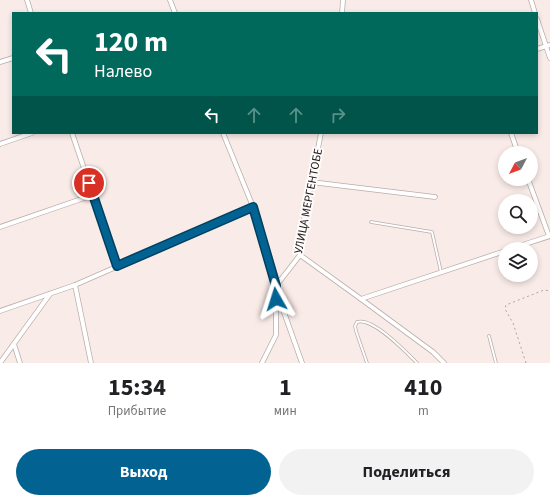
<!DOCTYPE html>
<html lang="ru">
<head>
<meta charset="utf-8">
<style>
  :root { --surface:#fff; --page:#f2f2f2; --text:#202124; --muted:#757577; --accent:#026393 }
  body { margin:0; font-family:"Source Sans 3",sans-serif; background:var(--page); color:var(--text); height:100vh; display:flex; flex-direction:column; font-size:15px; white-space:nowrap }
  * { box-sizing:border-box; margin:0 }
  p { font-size:13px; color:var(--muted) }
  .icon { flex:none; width:22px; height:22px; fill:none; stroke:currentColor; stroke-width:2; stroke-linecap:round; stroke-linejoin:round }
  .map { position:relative; height:363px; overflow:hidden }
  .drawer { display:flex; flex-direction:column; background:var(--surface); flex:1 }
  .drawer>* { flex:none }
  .hud { position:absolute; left:12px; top:12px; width:526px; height:122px; border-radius:0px; box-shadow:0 2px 6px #0003; background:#00695c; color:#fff; overflow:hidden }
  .needle { width:26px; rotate:229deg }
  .controls { position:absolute; left:498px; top:146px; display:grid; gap:8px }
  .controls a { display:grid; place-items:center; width:40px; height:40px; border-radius:50%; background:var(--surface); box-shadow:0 2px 6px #0003; font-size:20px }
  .pin { position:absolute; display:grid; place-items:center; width:34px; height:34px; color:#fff; margin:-17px; border:2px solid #fff; border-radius:50%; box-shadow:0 1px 4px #0007 }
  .me { position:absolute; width:44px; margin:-22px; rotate:354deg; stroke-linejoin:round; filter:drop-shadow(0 0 3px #0008) }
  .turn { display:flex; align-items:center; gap:14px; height:84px; padding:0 16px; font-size:18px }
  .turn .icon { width:52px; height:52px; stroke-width:2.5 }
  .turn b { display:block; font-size:28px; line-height:34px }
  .lanes { display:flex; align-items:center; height:38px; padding:0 16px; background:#0003; justify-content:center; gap:20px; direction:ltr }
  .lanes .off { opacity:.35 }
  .eta { display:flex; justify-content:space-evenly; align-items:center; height:68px; text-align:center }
  .eta b { font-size:24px; font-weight:700; line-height:28px }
  .cta { display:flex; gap:8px; margin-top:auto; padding:8px 16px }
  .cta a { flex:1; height:46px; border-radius:24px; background:var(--accent); color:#fff; font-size:16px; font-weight:700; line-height:46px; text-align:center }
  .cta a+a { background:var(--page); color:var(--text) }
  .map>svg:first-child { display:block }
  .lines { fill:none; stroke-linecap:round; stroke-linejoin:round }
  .lane-casing { stroke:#baadaa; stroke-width:3.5 }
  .street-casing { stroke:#baadaa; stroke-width:5.5 }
  .path { stroke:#afa4a2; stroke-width:1; stroke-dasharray:2 3; stroke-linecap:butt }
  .lane { stroke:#fff; stroke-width:2 }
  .street { stroke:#fff; stroke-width:4 }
  .route-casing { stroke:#014060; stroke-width:10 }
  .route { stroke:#026393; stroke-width:7 }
  .labels { text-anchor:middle; stroke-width:4; stroke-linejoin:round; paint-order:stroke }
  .street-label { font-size:12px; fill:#1e1918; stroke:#fefbfb }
</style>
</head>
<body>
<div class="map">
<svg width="550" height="363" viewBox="0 0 550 363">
  <rect width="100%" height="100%" fill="#f9ebe8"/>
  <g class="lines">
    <defs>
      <g id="lane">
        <polyline points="371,222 432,232 441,272"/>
        <polyline points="489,336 496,363"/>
        <path d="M367,363L356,331L355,326L357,322C373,317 406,352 417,363"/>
      </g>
      <g id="street">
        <polyline points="27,0 31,13"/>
        <polyline points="170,0 175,13"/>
        <polyline points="531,0 535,13"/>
        <polyline points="342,13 343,0"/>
        <polyline points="537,19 550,58"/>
        <polyline points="537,49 550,45"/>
        <polyline points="0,62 13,58"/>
        <polyline points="72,133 117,266"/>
        <polyline points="223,133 256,214 280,301 302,363"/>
        <polyline points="511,133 518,153"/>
        <polyline points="0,144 32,133"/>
        <polyline points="528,179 549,236"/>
        <polyline points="311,182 435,197"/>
        <polyline points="0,227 93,195"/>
        <polyline points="510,249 550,236"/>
        <polyline points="300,255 361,299 505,251"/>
        <polyline points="75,285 91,363"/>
        <polyline points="276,286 300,255 300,240 321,133"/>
        <polyline points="361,299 433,352 444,363"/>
        <polyline points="0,311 75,285 253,207"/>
        <polyline points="14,344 20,363"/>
        <polyline points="0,363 50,294"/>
        <polyline points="262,363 276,335 276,293"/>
      </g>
    </defs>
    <!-- lane casing -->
    <use href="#lane" class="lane-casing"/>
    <!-- street casing -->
    <use href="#street" class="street-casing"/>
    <!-- path -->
    <polyline class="path" points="526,363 513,323 505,309 506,305 544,290 550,291"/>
    <!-- lane -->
    <use href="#lane" class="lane"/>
    <!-- street -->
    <use href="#street" class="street"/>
  </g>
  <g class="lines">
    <defs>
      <polyline id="route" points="89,183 117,266 253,207 276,286 276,299"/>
    </defs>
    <!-- route casing -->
    <use href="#route" class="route-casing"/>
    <!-- route -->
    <use href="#route" class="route"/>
  </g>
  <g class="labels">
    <!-- street labels -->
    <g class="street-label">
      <text transform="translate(308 201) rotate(-79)" y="4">УЛИЦА МЕРГЕНТОБЕ</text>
    </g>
  </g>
</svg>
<div class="controls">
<a><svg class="needle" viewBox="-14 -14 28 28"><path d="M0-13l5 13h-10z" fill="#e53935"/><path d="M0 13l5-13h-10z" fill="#757577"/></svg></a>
<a><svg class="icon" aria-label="search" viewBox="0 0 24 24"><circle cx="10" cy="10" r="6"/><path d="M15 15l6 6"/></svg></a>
<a><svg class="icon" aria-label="layers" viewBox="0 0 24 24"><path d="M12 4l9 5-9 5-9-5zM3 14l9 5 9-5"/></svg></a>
</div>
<div class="pin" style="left:89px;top:183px;background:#d93025"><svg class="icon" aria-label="arrive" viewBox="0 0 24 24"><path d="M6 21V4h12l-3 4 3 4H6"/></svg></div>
<svg class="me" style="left:276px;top:299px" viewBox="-20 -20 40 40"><path d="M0-17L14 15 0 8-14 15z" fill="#026393" stroke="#fff" stroke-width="4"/></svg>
<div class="hud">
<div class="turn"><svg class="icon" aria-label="left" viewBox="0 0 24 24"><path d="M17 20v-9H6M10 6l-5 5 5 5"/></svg><div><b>120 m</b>Налево</div></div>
<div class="lanes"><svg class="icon" aria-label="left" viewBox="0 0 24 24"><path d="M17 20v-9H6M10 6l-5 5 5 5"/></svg><svg class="icon off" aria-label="ahead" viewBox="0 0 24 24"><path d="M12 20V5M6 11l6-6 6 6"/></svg><svg class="icon off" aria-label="ahead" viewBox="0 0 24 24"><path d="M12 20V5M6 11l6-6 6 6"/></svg><svg class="icon off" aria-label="right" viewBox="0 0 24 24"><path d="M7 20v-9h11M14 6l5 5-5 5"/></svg></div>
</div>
</div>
<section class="drawer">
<div class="eta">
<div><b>15:34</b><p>Прибытие</p></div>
<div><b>1</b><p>мин</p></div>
<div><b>410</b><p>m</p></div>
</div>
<div class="cta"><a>Выход</a><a>Поделиться</a></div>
</section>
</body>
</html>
